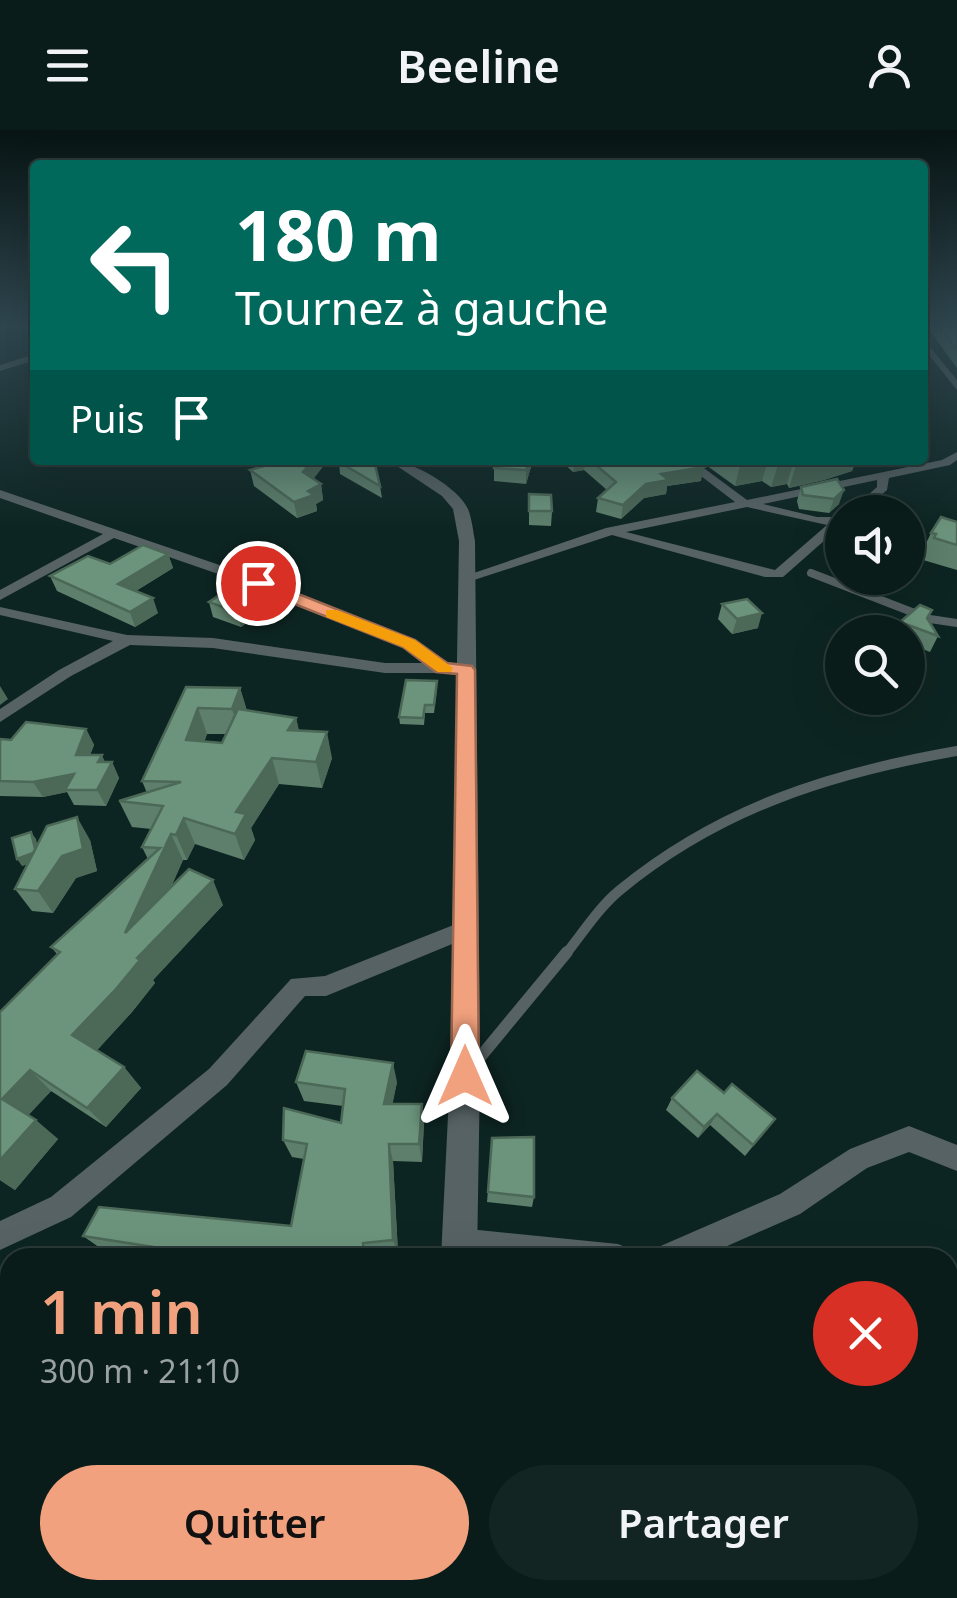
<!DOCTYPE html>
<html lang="fr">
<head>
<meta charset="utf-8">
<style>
  :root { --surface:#0a1c1a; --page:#132523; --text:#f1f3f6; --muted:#99a1a2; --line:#2a3a39; --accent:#f1a17d }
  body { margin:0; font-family:"Noto Sans",sans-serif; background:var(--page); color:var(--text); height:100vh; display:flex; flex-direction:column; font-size:38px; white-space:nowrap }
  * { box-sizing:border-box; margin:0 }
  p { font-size:32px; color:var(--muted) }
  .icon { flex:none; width:55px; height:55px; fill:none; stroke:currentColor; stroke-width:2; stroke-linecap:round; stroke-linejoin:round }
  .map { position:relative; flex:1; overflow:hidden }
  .details { position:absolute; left:0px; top:1118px; width:958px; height:352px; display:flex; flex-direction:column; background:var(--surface); border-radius:30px 30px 0 0; box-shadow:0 10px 40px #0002,0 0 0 2px var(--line) }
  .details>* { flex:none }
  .guide { position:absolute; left:30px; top:30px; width:898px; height:305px; border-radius:10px; box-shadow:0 10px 40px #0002,0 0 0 2px var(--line); background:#00695c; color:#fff; overflow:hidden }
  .tools { position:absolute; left:825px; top:365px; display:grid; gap:20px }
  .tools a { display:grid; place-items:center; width:100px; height:100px; border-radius:50%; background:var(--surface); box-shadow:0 10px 40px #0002,0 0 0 2px var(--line); font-size:50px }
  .pin { position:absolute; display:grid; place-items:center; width:85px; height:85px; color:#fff; margin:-42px; border:5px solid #fff; border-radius:50%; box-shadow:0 2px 10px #0007 }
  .me { position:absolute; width:110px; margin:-55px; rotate:0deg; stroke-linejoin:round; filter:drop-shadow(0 0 8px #0008) }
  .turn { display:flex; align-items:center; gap:35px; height:210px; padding:0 40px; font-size:45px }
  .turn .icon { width:130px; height:130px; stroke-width:2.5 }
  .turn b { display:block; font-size:70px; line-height:85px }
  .then { display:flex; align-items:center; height:95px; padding:0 40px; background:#0003; gap:20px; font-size:38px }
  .round { display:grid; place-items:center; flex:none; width:105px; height:105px; border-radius:52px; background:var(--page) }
  .head { display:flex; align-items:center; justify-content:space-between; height:170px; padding:0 40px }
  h1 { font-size:60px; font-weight:600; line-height:75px; color:var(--accent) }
  .primary-button { display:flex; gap:20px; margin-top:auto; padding:20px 40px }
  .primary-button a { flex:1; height:115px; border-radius:60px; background:var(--accent); color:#111; font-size:40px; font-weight:600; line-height:115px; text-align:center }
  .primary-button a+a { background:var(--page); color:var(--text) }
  header { display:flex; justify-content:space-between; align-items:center; height:130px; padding:0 40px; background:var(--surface); font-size:45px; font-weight:600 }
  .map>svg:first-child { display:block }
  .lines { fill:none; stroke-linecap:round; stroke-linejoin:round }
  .service-far2 { stroke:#576264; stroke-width:8 }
  .service-far1 { stroke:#576264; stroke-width:10 }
  .service { stroke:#576264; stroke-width:12 }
  .minor { fill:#576264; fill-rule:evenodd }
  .tertiary { fill:#576264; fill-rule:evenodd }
  .wall { fill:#5d7f6b; fill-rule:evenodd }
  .shaded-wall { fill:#4c6857 }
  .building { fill:#6c947c; stroke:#4c6857; stroke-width:2.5 }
  .route { fill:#f1a17d; stroke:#9d6951; stroke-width:2.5 }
  .slow { fill:#f59e0b }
</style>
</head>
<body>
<header><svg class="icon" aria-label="menu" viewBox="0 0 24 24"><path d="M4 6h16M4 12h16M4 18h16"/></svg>Beeline<svg class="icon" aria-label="person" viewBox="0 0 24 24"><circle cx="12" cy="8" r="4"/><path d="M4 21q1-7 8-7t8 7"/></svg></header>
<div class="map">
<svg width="957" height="1468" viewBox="0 0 957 1468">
  <rect width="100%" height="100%" fill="#0d2522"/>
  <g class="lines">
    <!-- service-far2 -->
    <polyline class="service-far2" points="811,443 930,489 957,493"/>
    <!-- service-far1 -->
    <path class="service-far1" d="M565,825C582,804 599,777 620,760C720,678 831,643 957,621"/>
    <!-- service -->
    <polyline class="service" points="472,937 567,822"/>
    <!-- minor -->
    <g class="minor">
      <polygon points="922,207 957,250 957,260 922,216"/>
      <polygon points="35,224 35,230 0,241 0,235"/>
      <path d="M957,322V330L950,335L889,348L887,360L862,382H849L877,357V350L763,374L817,387H842V395L783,447H765L612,405L474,450L462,447L606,398L735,372L680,330H693L747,370L942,330ZM747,377L827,395L775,440L626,402Z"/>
      <polygon points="0,360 263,450 414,510 457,538 449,543 385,543 213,518 130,515 71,546 0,592 0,579 59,540 113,511 0,485 0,477 127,505 213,508 385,533 427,533 404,516 253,456 114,408 0,470 0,460 103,404 0,368"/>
      <polygon points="466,790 474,793 477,799 474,805 326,866 305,866 227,955 71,1087 0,1120 0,1091 51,1067 209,939 291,849 325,846"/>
      <polygon points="909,996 957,1015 957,1041 909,1022 867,1038 800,1084 700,1128 652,1128 656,1118 780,1064 850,1019"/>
      <polygon points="459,1098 618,1114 628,1118 632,1128 459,1126 449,1122 445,1112 449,1102"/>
    </g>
    <!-- tertiary -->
    <g class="tertiary">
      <path d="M388,330C411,330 458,357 468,379C472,389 473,401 475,411L480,945L477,1128H441L450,945L459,411L453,379L442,366Z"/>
      <polygon points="431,1460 475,1460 476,1468 430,1468"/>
    </g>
  </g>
  <!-- wall -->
  <g class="wall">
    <polygon points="0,194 35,194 35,200 0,195"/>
    <polygon points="925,194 956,194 957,195 957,238"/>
    <polygon points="281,330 323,330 324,335 313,349 321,354 323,370 316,374 317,381 297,388 254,356 250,340"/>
    <polygon points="533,330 526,354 494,351 494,338 497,331 490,330"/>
    <polygon points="560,330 696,330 701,351 667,356 666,364 644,368 621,389 596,382 598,368 607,360 584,340 573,342"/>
    <polygon points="699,330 856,330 852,341 824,350 789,358 787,354 771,357 762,351 735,356"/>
    <polygon points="339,332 380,356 382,368 340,344"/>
    <polygon points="837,349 839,374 829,383 799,379 797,371 801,357"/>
    <polygon points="529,364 552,381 551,396 529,395"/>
    <polygon points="941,387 957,415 957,440 923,430 926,426 921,424 931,403"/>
    <polygon points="168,424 173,438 136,461 158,483 135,497 57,461 50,446"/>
    <polygon points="271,458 274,473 241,497 213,487 209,472"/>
    <polygon points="722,474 758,498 732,504 718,489"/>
    <polygon points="928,489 938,506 930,522 908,513 908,502 895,502 900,492"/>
    <path d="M186,557L240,558L247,581L296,588L299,601L332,628L322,658L279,654L251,698L255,710L244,730L195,714L187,730H183L171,757L223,775L153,850L155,853L132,882L97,920L124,937L141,958L106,997L51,961L28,985L58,1009L15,1060L0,1050V882L57,824L51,817L148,729L142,717L151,699L132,697L119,671L147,663L142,651ZM207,604H226L222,613L204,612Z"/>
    <polygon points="437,559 434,583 425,583 424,595 400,594 399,587"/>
    <polygon points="86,599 94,615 90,625 105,632 112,632 119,648 106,676 74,675 67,662 43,667 0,666 0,611"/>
    <polygon points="31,702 37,715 90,710 97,741 76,748 53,783 32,781 15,759 27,734 22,736"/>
    <polygon points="296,952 397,952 392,974 424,992 422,1032 393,1031 398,1123 369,1128 154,1128 103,1120 83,1106 291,1096 304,1029 292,1027 283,1010 341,993 343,976 304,971"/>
    <polygon points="672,968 775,989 745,1026 710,995 698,1008 666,980"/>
    <polygon points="492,1008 534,1067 532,1077 487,1072"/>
    <polygon points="672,1460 725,1460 726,1468 673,1468"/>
  </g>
  <!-- shaded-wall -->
  <g class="shaded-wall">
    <polygon points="313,330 323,330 324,335 306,359 303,342"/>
    <polygon points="529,330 533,330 526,354 526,340"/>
    <polygon points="575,330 585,330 584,340 573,342"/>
    <polygon points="746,330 768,330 762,351 735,356 741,331"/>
    <polygon points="788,330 794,330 787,354 771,357 779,332"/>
    <polygon points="809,330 856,330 852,341 824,350 789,358 797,332"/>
    <polygon points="704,337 701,351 667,356 666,364 644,368 621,389 623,375 646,354 661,344"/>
    <polygon points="321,354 323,370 316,374 317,381 297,388 294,372 308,361"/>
    <polygon points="844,360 839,374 829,383 834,369"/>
    <polygon points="168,424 173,438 124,468 118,454"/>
    <polygon points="271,458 274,473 241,497 236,482"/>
    <polygon points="153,468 158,483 135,497 130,482"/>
    <polygon points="762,483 758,498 732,504 737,489"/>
    <polygon points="0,556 8,569 0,575"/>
    <polygon points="240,558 248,584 240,605 232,579"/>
    <polygon points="198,578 207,604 196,636 186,610"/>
    <polygon points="296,588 302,614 288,600"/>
    <polygon points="86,599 94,615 84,640 76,625"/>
    <polygon points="327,602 332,628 322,658 316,632"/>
    <polygon points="102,625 108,639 112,632 119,648 106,676 97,660 98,632"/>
    <polygon points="272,628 279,654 251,698 255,710 244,730 235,704 236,682"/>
    <polygon points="74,644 65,660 67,662 43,667 33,652"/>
    <polygon points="77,687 90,710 97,741 76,748 53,783 38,761"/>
    <polygon points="184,688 195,714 187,730 176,705"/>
    <polygon points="31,702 36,709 41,730 22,736 17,729"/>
    <polygon points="171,704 183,730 141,824 213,750 223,775 153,850 155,853 132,882 91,927 72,905 125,803"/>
    <polygon points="393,933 397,952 389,992 384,974"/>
    <polygon points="124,937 141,958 106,997 87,978"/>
    <polygon points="30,940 51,961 25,989 2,969"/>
    <polygon points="422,974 424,992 422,1032 419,1014"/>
    <polygon points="717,984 710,995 698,1008 704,997"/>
    <polygon points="36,990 58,1009 15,1060 0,1050 0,1030"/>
    <polygon points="389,1014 393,1031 398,1123 393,1110"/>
    <rect x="170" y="1460" width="25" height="8"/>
    <rect x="409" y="1460" width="6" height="8"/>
  </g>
  <!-- building -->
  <g class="building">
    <polygon points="938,194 957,195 957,220"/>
    <polygon points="284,330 313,330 303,342 321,354 308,361 314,365 294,372 250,340"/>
    <polygon points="346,330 374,330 380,356 339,332"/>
    <polygon points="497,330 529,330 526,340 494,338"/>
    <polygon points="590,330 696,330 704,337 661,344 669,350 646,354 623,375 598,368 616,352"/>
    <polygon points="837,349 844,360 834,369 803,365 801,357"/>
    <polygon points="529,364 551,365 552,381 529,381"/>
    <polygon points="941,387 957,392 957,415 934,408 936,404 931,403"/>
    <polygon points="143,415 168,424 118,454 153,468 130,482 50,446 88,426 110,434"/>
    <polygon points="244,449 271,458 236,482 209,472"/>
    <polygon points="747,469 762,483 737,489 722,474"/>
    <polygon points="920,475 932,480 927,488 938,506 900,492"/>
    <polygon points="406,550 437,551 434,575 425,575 423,588 399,587"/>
    <polygon points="186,557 240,558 232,579 198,578 186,610 222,613 238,579 296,588 288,600 327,602 316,632 272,628 236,682 246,684 235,704 184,688 176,705 171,704 125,803 189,739 213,750 137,828 140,830 116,859 72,905 124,937 87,978 30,940 2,969 36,990 0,1030 0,882 60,822 51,817 160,718 142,717 163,676 119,671 181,652 142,651"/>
    <polygon points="26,592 86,599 76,625 102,625 98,632 112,632 97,660 65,660 74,644 33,652 0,651 0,611 1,609 11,610"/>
    <polygon points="77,687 83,719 62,726 38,761 15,759 47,696"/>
    <polygon points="31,702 35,719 33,723 17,729 12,708"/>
    <polygon points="306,921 393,933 384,974 422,974 419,1014 389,1014 393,1110 363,1113 364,1128 311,1128 307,1126 308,1128 224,1128 83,1106 99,1077 291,1096 307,1014 283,1010 284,978 341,993 345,959 296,952"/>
    <polygon points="697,941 724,963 732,954 775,989 753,1015 717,984 704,997 672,968"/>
    <polygon points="534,1007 534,1067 488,1062 492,1008"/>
    <polygon points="665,1117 668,1128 659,1128 658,1119"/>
    <polygon points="542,1119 583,1128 514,1128 516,1121"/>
    <polygon points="71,1460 170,1460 170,1468 68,1468"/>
    <polygon points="339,1460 409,1460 409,1468 338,1468"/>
    <polygon points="496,1460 615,1460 618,1468 496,1468"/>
    <polygon points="686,1460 725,1460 726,1468 687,1468"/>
  </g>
  <!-- sky -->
  <linearGradient id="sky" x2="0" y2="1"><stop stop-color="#071413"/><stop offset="0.49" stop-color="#2f464f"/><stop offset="1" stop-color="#2f464f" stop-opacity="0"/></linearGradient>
  <rect width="957" height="399" fill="url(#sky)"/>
  <!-- route -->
  <polygon class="route" points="252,450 263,450 415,510 447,533 472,536 475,540 479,946 475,955 465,959 455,955 451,946 457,544 436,542 403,517 252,457"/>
  <!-- slow -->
  <polygon class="slow" points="326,480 337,480 415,510 453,538 451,542 438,542 403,517 326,487"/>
</svg>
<div class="tools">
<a><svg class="icon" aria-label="sound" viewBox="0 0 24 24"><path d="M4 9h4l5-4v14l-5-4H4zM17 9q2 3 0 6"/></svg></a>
<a><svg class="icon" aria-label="search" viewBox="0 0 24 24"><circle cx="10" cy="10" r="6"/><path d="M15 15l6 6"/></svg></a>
</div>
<div class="pin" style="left:258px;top:453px;background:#d93025"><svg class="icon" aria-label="arrive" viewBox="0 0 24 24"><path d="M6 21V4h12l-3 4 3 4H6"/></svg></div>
<svg class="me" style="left:465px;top:946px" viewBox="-20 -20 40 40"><path d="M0-17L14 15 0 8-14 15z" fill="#f1a17d" stroke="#fff" stroke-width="4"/></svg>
<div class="guide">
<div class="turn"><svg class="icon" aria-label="left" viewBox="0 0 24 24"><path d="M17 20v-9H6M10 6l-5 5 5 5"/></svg><div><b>180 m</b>Tournez à gauche</div></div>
<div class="then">Puis<svg class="icon" aria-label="arrive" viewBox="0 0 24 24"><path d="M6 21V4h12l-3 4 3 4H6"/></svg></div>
</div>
<section class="details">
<div class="head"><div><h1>1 min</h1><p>300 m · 21:10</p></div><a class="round" style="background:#d93025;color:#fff"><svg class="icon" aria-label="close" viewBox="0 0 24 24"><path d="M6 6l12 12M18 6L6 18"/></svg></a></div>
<div class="primary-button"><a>Quitter</a><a>Partager</a></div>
</section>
</div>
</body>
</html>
